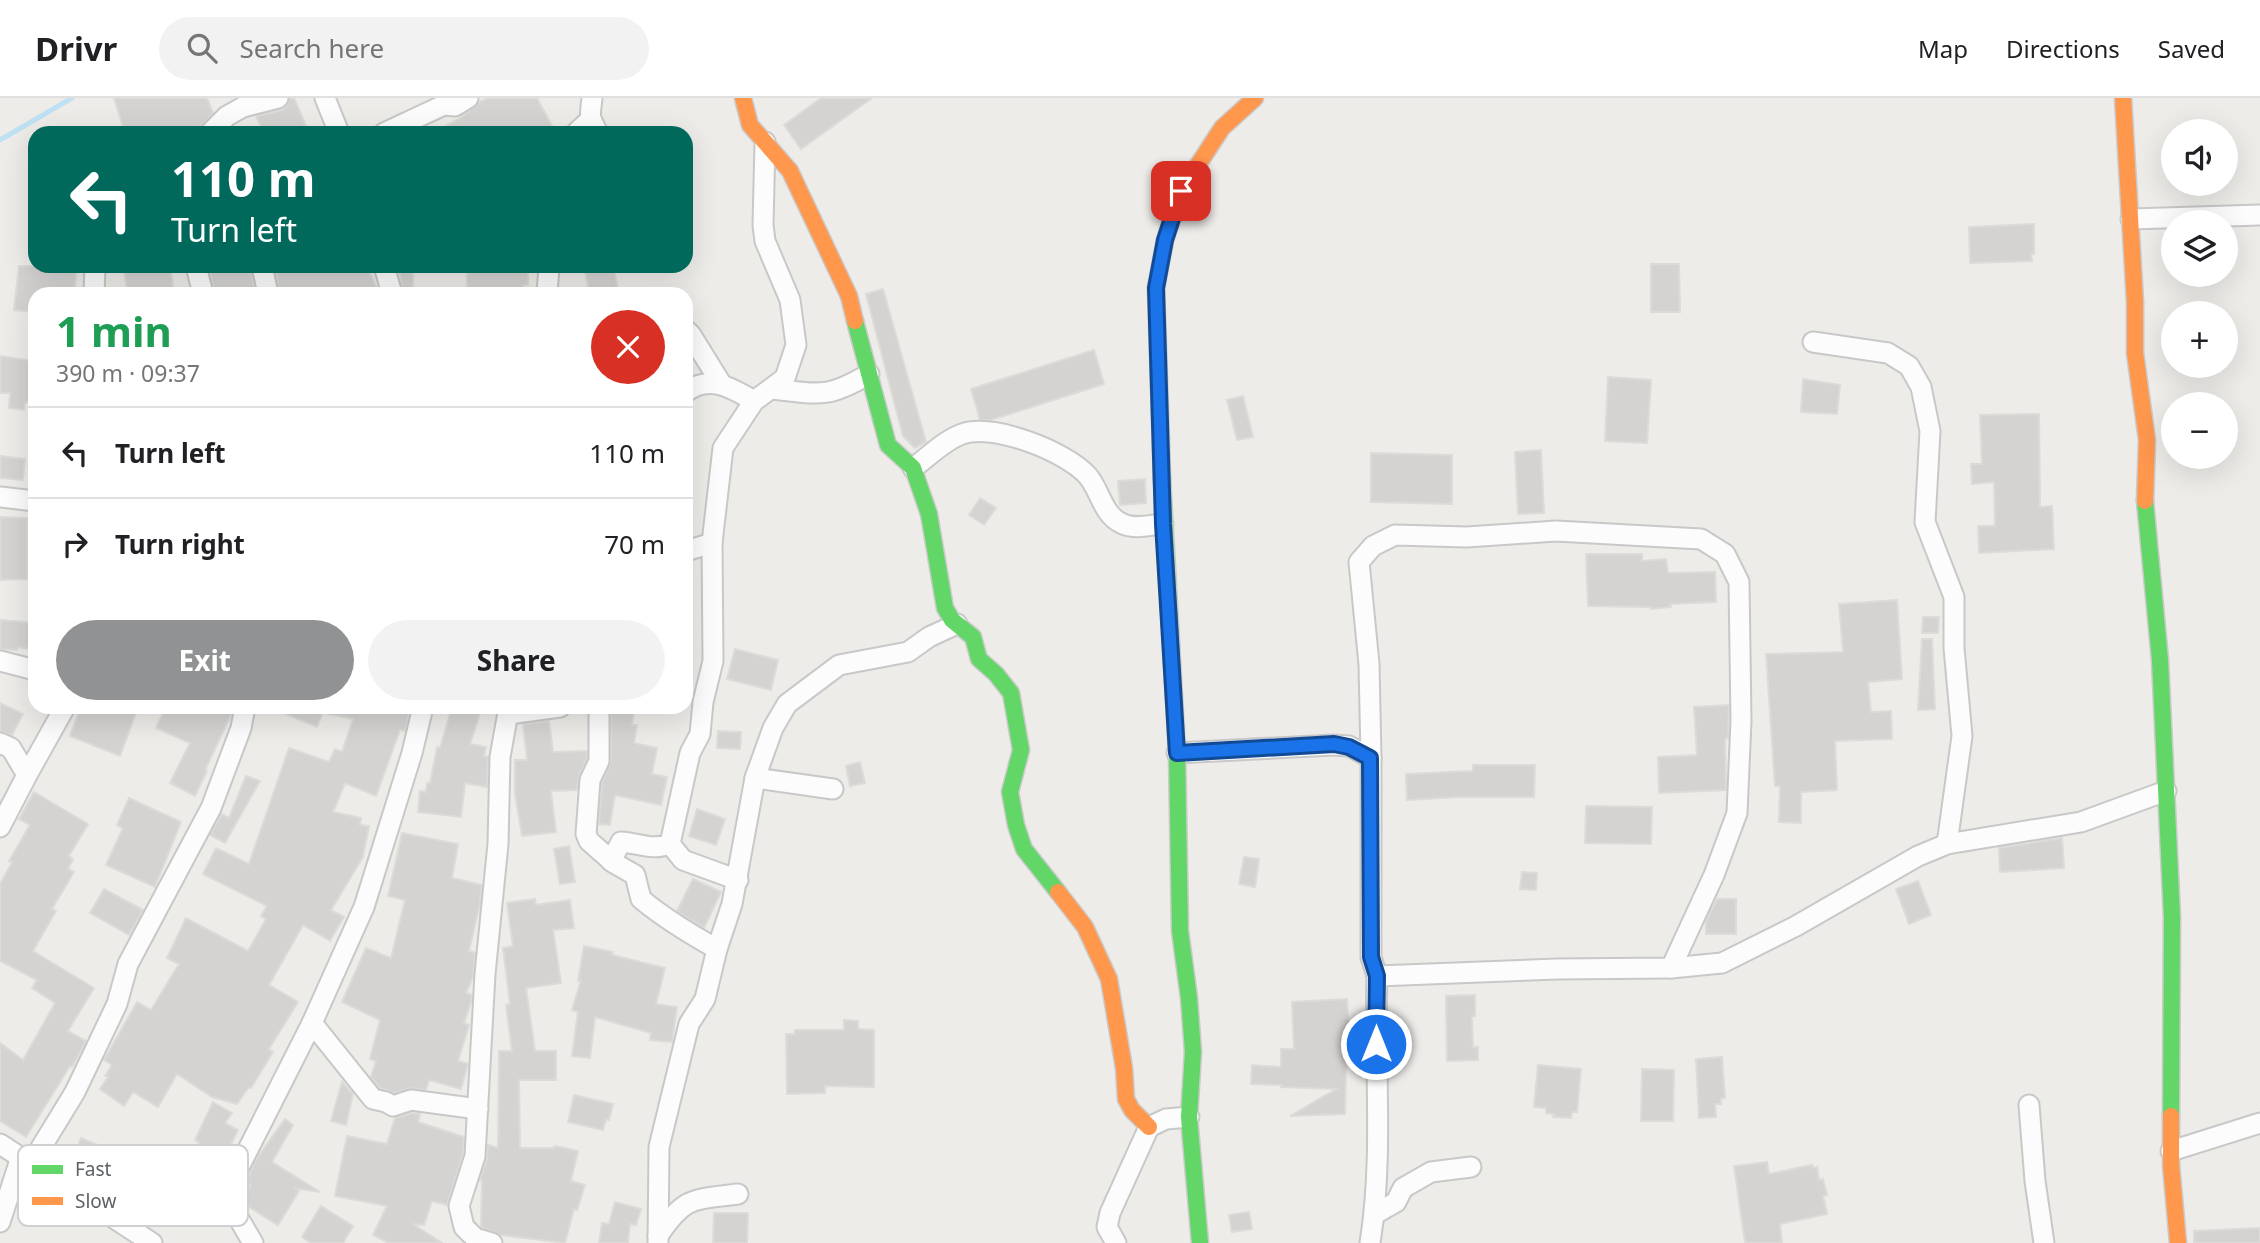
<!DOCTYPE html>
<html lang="en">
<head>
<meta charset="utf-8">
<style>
  :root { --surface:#fff; --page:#f2f2f2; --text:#202124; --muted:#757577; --line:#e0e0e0; --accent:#909294 }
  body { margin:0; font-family:"Noto Sans",sans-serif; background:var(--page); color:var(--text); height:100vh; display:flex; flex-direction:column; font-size:26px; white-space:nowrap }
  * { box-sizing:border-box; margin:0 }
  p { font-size:23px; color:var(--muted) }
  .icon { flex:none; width:38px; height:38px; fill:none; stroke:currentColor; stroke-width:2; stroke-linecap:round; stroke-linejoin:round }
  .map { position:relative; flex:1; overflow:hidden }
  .panel { position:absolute; left:28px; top:189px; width:665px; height:427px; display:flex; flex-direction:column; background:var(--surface); border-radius:21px; box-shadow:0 7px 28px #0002 }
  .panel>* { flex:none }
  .top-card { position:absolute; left:28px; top:28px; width:665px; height:147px; border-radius:21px; box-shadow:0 7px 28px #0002; background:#00695c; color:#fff; overflow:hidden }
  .tools { position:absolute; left:2161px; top:21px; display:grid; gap:14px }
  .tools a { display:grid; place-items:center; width:77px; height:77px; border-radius:50%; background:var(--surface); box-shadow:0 7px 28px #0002; font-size:35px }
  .pin { position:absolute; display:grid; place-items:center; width:60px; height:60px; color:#fff; margin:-30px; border-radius:14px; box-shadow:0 4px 10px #0006 }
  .me { position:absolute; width:77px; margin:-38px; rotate:0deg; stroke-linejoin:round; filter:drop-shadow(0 0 5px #0008) }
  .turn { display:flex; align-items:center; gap:24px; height:147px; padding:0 28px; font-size:32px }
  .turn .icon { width:91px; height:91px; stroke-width:2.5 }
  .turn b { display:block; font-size:49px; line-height:60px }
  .round { display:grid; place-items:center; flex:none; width:74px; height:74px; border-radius:37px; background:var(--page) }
  .summary { display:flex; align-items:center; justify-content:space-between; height:119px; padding:0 28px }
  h1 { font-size:42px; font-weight:700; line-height:52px; color:#1e9e55 }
  .primary-button { display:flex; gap:14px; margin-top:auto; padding:14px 28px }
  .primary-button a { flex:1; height:80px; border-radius:42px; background:var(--accent); color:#fff; font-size:28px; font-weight:700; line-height:80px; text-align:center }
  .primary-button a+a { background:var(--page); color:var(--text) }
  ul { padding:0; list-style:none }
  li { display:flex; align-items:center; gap:21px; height:91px; padding:0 28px; border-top:2px solid var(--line) }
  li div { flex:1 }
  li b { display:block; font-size:26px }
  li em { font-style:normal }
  header { display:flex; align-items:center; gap:42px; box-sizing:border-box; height:98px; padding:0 35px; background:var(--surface); border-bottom:2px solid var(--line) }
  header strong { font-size:33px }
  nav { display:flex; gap:38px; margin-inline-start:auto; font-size:24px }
  .search { width:490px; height:63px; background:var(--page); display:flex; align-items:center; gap:18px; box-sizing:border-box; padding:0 24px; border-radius:38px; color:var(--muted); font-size:26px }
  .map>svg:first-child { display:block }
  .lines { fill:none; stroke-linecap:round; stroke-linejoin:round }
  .stream { stroke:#c0e0f4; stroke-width:5 }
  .building { fill:#d4d3d2; stroke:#dcdbd8; stroke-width:2 }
  .street-casing { stroke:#c8c8c8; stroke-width:23 }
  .fast-casing { stroke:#cacaca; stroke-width:19 }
  .slow-casing { stroke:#cacaca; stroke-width:19 }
  .street { stroke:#fcfcfc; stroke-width:19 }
  .fast { stroke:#63d668; stroke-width:16 }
  .slow { stroke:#ff974d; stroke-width:16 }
  .route-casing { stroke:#114b97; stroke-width:18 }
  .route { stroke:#1a73e8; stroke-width:12 }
  .key { fill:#fff; stroke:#cfd0d1; stroke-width:2 }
  .key-label { font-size:19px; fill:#5e6266 }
</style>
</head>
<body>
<header>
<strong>Drivr</strong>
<div class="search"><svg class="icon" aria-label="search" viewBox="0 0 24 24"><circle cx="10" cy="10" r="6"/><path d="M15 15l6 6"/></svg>Search here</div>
<nav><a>Map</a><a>Directions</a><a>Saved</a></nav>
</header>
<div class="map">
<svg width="2260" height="1145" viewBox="0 0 2260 1145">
  <rect width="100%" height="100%" fill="#edece9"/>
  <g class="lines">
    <!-- stream -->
    <polyline class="stream" points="0,42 72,0"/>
  </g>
  <!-- building -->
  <g class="building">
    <polygon points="114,0 207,0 213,15 201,27 198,35 125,35"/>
    <polygon points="290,0 294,0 309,35 264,35 256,18 282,12 287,8"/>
    <polygon points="488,0 537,0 556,35 433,35 462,19 479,4"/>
    <polygon points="821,0 872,0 801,51 784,27"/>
    <polygon points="2034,126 2034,156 2031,156 2032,163 1970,165 1969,129"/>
    <polygon points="1651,166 1679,166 1680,214 1651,214"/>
    <polygon points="19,168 77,168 74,196 35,196 35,214 14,212"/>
    <polygon points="151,168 170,168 174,196 128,196 124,172"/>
    <polygon points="209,168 250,168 255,196 215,196"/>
    <polygon points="286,168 367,168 379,196 280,196 276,175"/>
    <polygon points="398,168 413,168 413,196 404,196"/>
    <polygon points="467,168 528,168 528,187 523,187 523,196 467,196"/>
    <polygon points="584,168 613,168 619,196 590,196"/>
    <polygon points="883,191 926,344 915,350 903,338 866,196"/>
    <polygon points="1094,252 1104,286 991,322 980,322 971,291"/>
    <polygon points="0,258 35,263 35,305 25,304 24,312 9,310 10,295 0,295"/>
    <polygon points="1608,279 1651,282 1647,345 1605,343"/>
    <polygon points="1803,281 1840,287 1837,316 1801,314"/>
    <polygon points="1243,298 1253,339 1237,342 1227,302"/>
    <polygon points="2039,316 2040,409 2052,408 2054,451 1979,455 1978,428 1995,428 1994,384 1972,386 1971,366 1982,366 1980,317"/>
    <polygon points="1541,352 1544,415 1518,416 1515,354"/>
    <polygon points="1371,355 1452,357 1452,406 1371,404"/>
    <polygon points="0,358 25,361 23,382 0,380"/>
    <polygon points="1145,381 1146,405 1120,407 1118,383"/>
    <polygon points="980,400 996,410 984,427 969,417"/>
    <polygon points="0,419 27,420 27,481 0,482"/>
    <polygon points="1586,456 1642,456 1642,463 1666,461 1668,475 1715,474 1716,504 1670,506 1671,509 1651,511 1651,509 1588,508"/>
    <polygon points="1897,502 1902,581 1868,584 1871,614 1891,613 1892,641 1835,643 1837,692 1801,694 1801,725 1779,724 1780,688 1775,688 1766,556 1843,554 1839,506"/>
    <polygon points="1923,519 1939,519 1938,535 1922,535"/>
    <polygon points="0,522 35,525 35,552 18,549 17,552 0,551"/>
    <polygon points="1922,541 1932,541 1935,611 1918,612"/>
    <polygon points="735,551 778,562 771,592 727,581"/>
    <polygon points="0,605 23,616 12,637 0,633"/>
    <polygon points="1729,607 1728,640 1725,641 1726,692 1659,695 1658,659 1697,657 1694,609"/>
    <polygon points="81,609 138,609 120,658 70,638"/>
    <polygon points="166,609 233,609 231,617 205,672 207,673 195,698 170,685 190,645 156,630"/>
    <polygon points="269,609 325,609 317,629"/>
    <polygon points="325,609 410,609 405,633 400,632 376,698 345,685 333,714 361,720 360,727 369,728 363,759 331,812 344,819 330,843 303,827 269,887 298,904 269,951 273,954 251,990 249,989 237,1006 212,999 177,976 158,1009 133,994 124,1008 100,991 108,979 105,978 112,967 104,962 137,904 151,912 179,866 167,860 186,820 248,853 266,821 261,818 267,808 203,776 216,750 249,766 289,650 329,664 335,651 342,654 353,621 324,615"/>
    <polygon points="452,609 480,615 470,646 486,649 484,658 488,659 487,689 465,685 461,719 418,714 420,693 426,694 427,685 430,685 437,649 440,650"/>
    <polygon points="611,609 635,609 632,627 637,627 634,645 657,650 652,676 667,679 661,707 615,697 610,727 599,726 602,685 611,663"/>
    <polygon points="549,623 553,654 587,653 587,660 579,677 577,692 551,693 556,734 522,738 515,696 515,662 527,662 523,626"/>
    <polygon points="718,633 741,634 740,651 717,650"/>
    <polygon points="860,664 865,685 850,688 846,668"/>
    <polygon points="1473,667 1535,667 1534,699 1462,699 1407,702 1406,676 1473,673"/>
    <polygon points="246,678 260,683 225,745 210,737 222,716 229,720"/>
    <polygon points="34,694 88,726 69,758 73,761 68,771 74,774 52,811 56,813 33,853 94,890 68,933 86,943 72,969 70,968 26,1039 0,1023 0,945 23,962 55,905 32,890 37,882 0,863 0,786 12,764 9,763 30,727 19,721"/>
    <polygon points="129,700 181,724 155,789 106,767 123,730 117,727"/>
    <polygon points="1586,708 1652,709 1651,746 1585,745"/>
    <polygon points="697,711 725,721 716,747 689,738"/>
    <polygon points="402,735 458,746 452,780 482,787 479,810 469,853 475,855 473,879 466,895 472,897 471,904 464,925 469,927 458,963 468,966 461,991 429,982 426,992 412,990 394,995 380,990 371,979 376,963 370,961 380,922 342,904 366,850 391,860 405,802 388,798"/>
    <polygon points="2062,740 2064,770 2000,774 1999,750"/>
    <polygon points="569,748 575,784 560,786 554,751"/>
    <polygon points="1244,759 1259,761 1255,789 1239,786"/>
    <polygon points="1522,774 1537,775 1536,792 1520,791"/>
    <polygon points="693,781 721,794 704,830 677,813"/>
    <polygon points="1918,783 1931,817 1909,826 1896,791"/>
    <polygon points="104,791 143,812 129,837 90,815"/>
    <polygon points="535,801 536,807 570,802 574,830 553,832 561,885 526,890 535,953 556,953 556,982 519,982 520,1050 554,1050 555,1048 578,1053 571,1083 585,1087 577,1112 574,1111 565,1145 501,1137 481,1129 482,1083 480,1082 487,1061 488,1047 498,1050 499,953 512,953 506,907 510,906 503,850 513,848 507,805"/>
    <polygon points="1717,801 1736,801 1736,836 1706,836 1706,823"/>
    <polygon points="584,848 613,854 612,857 665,870 656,906 677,909 672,944 650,942 651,935 595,919 590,960 572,958 578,914 572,912 581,882 578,883"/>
    <polygon points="1475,897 1475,918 1472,918 1473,949 1478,949 1478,962 1447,963 1446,898"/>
    <polygon points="1347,901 1349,932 1347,932 1345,1016 1290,1018 1336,991 1281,989 1281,987 1251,986 1252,967 1281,969 1281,951 1294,951 1292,904"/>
    <polygon points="844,922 858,923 858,931 874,932 874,989 825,988 825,995 787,996 786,936 795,936 795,932 844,932"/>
    <polygon points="1722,959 1725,1000 1721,1000 1721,1006 1715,1006 1716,1019 1699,1020 1696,961"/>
    <polygon points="1538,967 1581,971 1577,1014 1572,1014 1571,1020 1553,1019 1554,1016 1546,1015 1546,1010 1534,1009"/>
    <polygon points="1642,971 1674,972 1673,1023 1641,1023"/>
    <polygon points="342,984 353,996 346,1027 331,1023"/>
    <polygon points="574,997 613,1006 609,1022 606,1021 603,1032 568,1024"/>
    <polygon points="213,1004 232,1015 225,1025 238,1032 226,1057 223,1056 191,1125 159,1107 173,1079 183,1084 199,1044 195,1042"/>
    <polygon points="412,1015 420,1016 418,1024 464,1039 463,1056 447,1107 432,1103 424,1127 413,1126 442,1145 389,1145 373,1137 387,1108 335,1098 347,1038 387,1046 395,1020"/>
    <polygon points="285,1021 293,1027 272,1064 320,1094 293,1090 299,1093 278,1127 244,1106 241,1099 251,1087 246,1083 257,1060"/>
    <polygon points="81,1040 136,1063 126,1089 116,1084 106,1100 90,1090 99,1077 71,1066"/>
    <polygon points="1767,1064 1769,1076 1812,1067 1813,1070 1817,1069 1819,1082 1823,1081 1827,1097 1823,1098 1827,1116 1780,1126 1782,1145 1745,1145 1734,1068"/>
    <polygon points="615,1104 641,1111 636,1127 630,1126 628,1145 599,1145 602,1125 609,1126"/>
    <polygon points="321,1108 353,1128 343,1145 311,1145 302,1139"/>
    <polygon points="1249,1114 1252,1131 1232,1134 1229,1117"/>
    <polygon points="714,1115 748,1115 747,1145 713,1145"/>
    <polygon points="2260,1130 2260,1145 2194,1145 2194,1133"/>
  </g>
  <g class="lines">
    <defs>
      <g id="street">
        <polyline points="325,0 339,35"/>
        <path d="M592,0C590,20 588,16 598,35"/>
        <polyline points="210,35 227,18 243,9 278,0"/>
        <polyline points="384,35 444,7 455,8 468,0"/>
        <polyline points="576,35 591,21"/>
        <polyline points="2131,121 2260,117"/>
        <polyline points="196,168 203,196"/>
        <polyline points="262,168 268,196"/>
        <polyline points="384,168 392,196"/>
        <polyline points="94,196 95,168"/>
        <polyline points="547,196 549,168"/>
        <polyline points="686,232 691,237 722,287"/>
        <polyline points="1813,244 1888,255 1909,268 1921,289 1930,333 1925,424 1954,499 1954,550 1962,638 1947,746"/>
        <path d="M772,291C819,296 827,301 869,276"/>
        <path d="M686,294C709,276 732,290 754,303"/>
        <path d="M913,370C928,359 945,342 962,336C993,325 1065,353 1087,377C1100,391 1102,416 1121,425C1133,432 1150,427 1163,426"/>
        <polyline points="0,399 35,403"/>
        <polyline points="712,445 713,563 703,604 700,636 690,655 670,746 683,762 738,782"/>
        <polyline points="686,453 712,445 723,350 754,303 785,280 796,247 790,202 765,143 763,127 765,44"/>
        <polyline points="0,563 35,572"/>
        <path d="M599,609V663L590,682L586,736L589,743L614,765L635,777L641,801C665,821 690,836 717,851"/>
        <polyline points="508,616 560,609"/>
        <polyline points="0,645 11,650 27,677"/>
        <path d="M1177,655L1333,647L1349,648L1371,660V859L1377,878C1374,967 1384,1057 1370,1145"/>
        <polyline points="1371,660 1369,566 1359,464 1373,448 1395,437 1467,439 1556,433 1701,441 1725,456 1739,484 1741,623 1737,715 1714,777 1671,870"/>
        <polyline points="755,680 833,691"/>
        <polyline points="0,729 27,677 65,609"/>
        <path d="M611,763L621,744C639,745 652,753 670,746"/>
        <polyline points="1377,878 1557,871 1671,870 1722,865 1796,828 1918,758 1947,746 2081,724 2166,693"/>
        <polyline points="312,925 373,1001 386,1004 393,1008 411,1002 478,1011"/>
        <polyline points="2029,1007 2035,1083 2044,1145"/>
        <polyline points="0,1046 152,1145"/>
        <polyline points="2171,1053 2260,1025"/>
        <polyline points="31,1066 75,994 117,906 128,866 211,710 241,630 245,609"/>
        <polyline points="1375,1116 1396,1104 1403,1090 1431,1074 1471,1069"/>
        <polyline points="0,1124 21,1059"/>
        <path d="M658,1138C685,1098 692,1102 738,1096"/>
        <polyline points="253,1145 225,1097 312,925 364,809 412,655 423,609"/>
        <polyline points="492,1145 475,1140 464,1129 459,1108 475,1058 485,876 498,746 500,659 509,609"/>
        <polyline points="658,1145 659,1049 689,926 705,901 717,851 732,806 755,680 773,630 787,606 839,567 908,554 929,539 957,526"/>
        <polyline points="1116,1145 1107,1129 1110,1115 1149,1029 1166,1021 1189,1019"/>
      </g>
      <g id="fast">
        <polyline points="855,223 888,347 913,370 929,416 945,510 952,522 973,539 979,561 996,576 1011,595 1021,652 1010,694 1016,727 1024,751 1058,794"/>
        <polyline points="1162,380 1177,655 1180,833 1189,900 1193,954 1189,1019 1200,1145"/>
        <polyline points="2145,403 2160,562 2172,819 2171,1018"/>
      </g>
      <g id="slow">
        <polyline points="743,0 750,27 790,73 849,198 855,223"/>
        <polyline points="2123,0 2135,204 2135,255 2147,342 2145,403"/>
        <polyline points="1162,380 1156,190 1165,142 1181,93 1222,30 1255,0"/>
        <polyline points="1058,794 1085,829 1109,881 1124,970 1126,1001 1132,1012 1149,1029"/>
        <polyline points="2171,1018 2171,1067 2178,1145"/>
      </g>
    </defs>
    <!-- street casing -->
    <use href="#street" class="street-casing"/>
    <!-- fast casing -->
    <use href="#fast" class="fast-casing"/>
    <!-- slow casing -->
    <use href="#slow" class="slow-casing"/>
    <!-- street -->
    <use href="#street" class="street"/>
    <!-- fast -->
    <use href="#fast" class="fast"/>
    <!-- slow -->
    <use href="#slow" class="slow"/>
  </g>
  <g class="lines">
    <defs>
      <polyline id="route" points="1181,93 1165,142 1156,190 1163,426 1177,655 1334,646 1349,649 1370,660 1371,859 1377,878 1376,946"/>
    </defs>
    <!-- route casing -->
    <use href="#route" class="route-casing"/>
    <!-- route -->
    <use href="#route" class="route"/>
  </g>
  <!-- legend -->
  <rect x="18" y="1047" width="230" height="81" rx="10" class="key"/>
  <rect x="32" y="1067" width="31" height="9" fill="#63d668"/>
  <rect x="32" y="1099" width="31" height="8" fill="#ff974d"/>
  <g class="key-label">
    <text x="75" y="1078">Fast</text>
    <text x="75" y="1110">Slow</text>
  </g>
</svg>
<div class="tools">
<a><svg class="icon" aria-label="sound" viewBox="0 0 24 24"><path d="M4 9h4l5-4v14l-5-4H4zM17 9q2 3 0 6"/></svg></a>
<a><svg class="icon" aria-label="layers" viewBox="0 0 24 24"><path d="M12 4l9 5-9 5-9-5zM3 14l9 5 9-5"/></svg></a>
<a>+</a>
<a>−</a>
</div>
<div class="pin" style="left:1181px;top:93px;background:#d93025"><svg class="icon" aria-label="arrive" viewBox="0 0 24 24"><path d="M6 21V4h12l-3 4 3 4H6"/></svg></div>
<svg class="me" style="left:1376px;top:946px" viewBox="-20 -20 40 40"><circle r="17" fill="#1a73e8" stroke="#fff" stroke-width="3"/><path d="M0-11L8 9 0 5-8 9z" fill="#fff"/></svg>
<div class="top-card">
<div class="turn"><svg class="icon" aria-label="left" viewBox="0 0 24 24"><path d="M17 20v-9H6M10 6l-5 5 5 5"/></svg><div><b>110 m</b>Turn left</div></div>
</div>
<section class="panel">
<div class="summary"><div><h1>1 min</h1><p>390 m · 09:37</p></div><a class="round" style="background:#d93025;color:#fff"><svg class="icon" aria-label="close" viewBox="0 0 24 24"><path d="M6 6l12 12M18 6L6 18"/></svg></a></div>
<ul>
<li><svg class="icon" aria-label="left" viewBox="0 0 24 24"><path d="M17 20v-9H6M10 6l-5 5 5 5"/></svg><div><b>Turn left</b></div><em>110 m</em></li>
<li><svg class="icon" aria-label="right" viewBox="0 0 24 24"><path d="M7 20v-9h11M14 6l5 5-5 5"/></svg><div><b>Turn right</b></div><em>70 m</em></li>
</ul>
<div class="primary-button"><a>Exit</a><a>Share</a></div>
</section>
</div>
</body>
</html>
